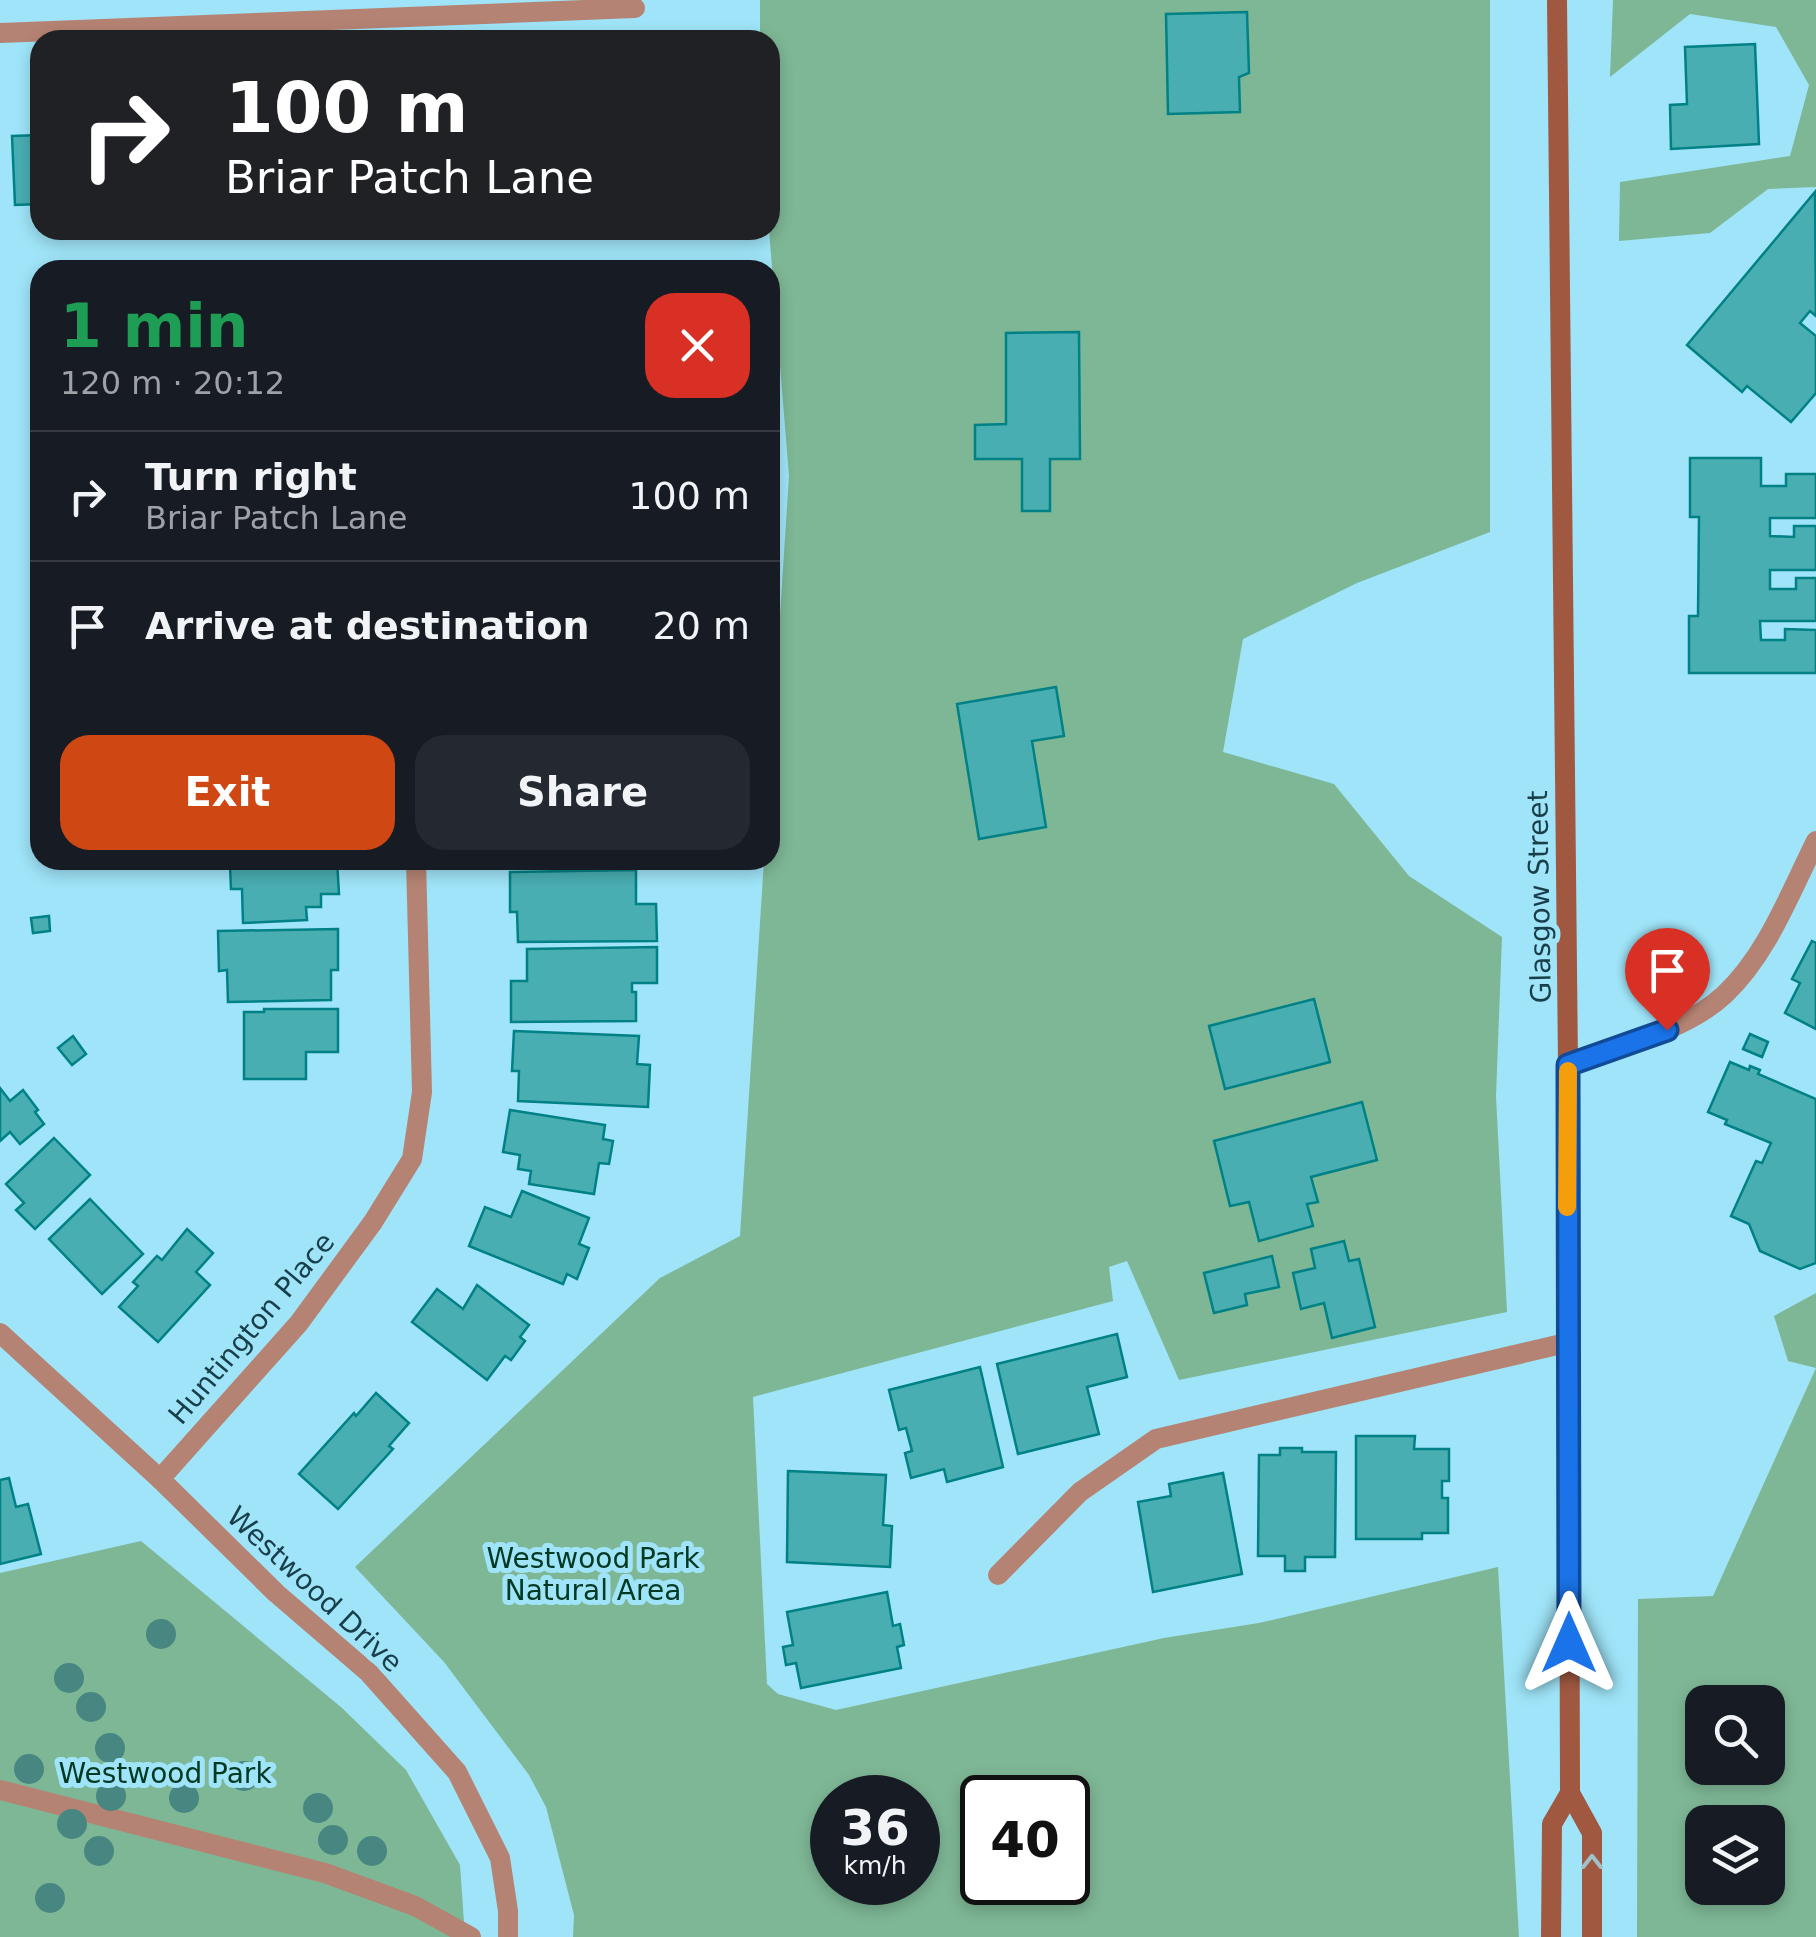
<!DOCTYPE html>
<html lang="en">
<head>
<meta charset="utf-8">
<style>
  :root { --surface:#171b24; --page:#242831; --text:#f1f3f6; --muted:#9ea1a6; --line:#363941; --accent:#cf4813 }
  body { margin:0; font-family:"DejaVu Sans",sans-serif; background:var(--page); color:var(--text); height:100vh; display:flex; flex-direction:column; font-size:38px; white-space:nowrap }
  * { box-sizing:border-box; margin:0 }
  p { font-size:32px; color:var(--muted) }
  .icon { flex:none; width:55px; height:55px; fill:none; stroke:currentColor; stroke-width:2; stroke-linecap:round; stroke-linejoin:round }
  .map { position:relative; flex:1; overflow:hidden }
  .drawer { position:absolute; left:30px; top:260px; width:750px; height:610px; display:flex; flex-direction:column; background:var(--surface); border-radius:30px; box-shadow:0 5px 15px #0003 }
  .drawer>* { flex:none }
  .banner { position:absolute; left:30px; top:30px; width:750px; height:210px; border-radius:30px; box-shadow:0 5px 15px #0003; background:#202124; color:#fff; overflow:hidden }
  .tools { position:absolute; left:1685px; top:1685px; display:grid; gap:20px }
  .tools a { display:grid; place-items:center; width:100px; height:100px; border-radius:20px; background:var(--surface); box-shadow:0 5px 15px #0003; font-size:50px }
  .speed { position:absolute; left:810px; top:1775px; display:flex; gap:20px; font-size:50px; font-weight:700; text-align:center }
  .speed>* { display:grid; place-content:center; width:130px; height:130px; border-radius:50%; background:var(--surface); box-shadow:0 5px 15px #0003; line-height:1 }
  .speed small { font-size:25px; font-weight:400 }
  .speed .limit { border:5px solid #111; border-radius:15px; background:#fff; color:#111 }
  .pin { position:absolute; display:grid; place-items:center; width:85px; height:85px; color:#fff; margin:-102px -42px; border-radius:50% 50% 50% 0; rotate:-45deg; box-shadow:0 0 10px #0007 }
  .pin .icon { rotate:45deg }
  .me { position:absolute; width:110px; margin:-55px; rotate:0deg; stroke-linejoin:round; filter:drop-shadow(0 0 8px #0008) }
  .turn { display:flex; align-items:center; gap:35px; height:210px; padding:0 30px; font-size:45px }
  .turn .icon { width:130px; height:130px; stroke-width:2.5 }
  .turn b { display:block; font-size:70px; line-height:85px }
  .round { display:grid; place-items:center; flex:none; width:105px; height:105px; border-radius:30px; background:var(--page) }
  .summary { display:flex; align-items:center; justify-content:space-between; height:170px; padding:0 30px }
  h1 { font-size:60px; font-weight:700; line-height:75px; color:#1e9e55 }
  .primary-button { display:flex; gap:20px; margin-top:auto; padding:20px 30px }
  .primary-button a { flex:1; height:115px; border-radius:30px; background:var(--accent); color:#fff; font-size:40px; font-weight:700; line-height:115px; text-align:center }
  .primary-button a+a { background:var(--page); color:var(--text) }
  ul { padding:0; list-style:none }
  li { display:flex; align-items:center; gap:30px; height:130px; padding:0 30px; border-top:2px solid var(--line) }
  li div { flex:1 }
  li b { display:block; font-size:38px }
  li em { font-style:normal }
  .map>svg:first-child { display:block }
  .green { fill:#7eb796; fill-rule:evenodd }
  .building { fill:#49aeb2; stroke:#008185; stroke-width:2.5 }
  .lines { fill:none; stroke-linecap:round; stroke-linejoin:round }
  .lane { stroke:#b58373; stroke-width:20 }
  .street { stroke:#b58373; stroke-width:20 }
  .secondary { stroke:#a05841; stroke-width:20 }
  .tree { fill:#488682 }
  .oneway { stroke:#9fc1ca }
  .route-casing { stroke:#114b97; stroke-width:25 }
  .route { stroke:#1a73e8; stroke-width:18 }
  .slow { stroke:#f59e0b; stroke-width:18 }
  .labels { text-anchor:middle; stroke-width:10; stroke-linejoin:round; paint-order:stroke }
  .street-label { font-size:28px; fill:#183e49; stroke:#9fe4f8 }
  .park-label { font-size:28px; fill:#003921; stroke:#9fe4f8 }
</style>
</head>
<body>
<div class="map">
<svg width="1816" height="1937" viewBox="0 0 1816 1937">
  <rect width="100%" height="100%" fill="#9fe4f8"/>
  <!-- green -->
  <g class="green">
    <path d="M760,0H1490V532L1357,583L1243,639L1223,752L1334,784L1409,876L1502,937L1496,1096L1507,1312L1179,1380L1127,1261L1109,1267L1113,1301L753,1397L767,1684L778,1694L836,1710L1164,1638L1259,1623L1498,1567L1519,1937H573L574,1915L546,1807L529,1775L444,1662L355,1567L660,1278L740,1236L764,860H770V770L789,476L769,230L770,40H760ZM832,1798H918V1882H832ZM982,1798H1068V1882H982Z"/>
    <polygon points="1613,0 1816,0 1816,187 1768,189 1710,233 1619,241 1620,182 1790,156 1809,85 1776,27 1690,14 1610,77"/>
    <path d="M1816,1293V1937H1637L1638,1599L1713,1596L1816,1368L1788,1361L1774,1316ZM1768,1702V1768H1702V1702ZM1768,1822V1888H1702V1822Z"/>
    <polygon points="141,1541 342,1708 406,1770 460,1865 465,1937 0,1937 0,1573"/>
  </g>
  <!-- building -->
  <g class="building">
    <polygon points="1247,12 1249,73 1239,77 1240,112 1168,114 1166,14"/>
    <polygon points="1755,44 1759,144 1671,149 1670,105 1687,104 1685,47"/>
    <polygon points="40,135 40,204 15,205 12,136"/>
    <polygon points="1815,192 1816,316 1810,311 1800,323 1816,336 1816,393 1791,422 1747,386 1742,392 1687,345"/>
    <polygon points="1079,332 1080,459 1050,459 1050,511 1022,511 1022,459 975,459 975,425 1006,424 1006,333"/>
    <polygon points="1690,458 1761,458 1761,486 1786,486 1786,474 1816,474 1816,518 1770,518 1770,536 1794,537 1794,526 1816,526 1816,570 1770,570 1770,589 1796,589 1796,578 1816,578 1816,621 1760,621 1761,640 1785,640 1785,629 1816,630 1816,673 1689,673 1689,616 1698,616 1699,517 1690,517"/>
    <polygon points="1056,687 1064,736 1032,741 1046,827 979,839 957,704"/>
    <polygon points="241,860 337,860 339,894 321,894 321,907 306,907 307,920 243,923 242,889 231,889 230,866 241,865"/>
    <polygon points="526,860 619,860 619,863 526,864"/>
    <polygon points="636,870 636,904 656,904 657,941 518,942 517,912 510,912 510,872"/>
    <polygon points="49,916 50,931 33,933 31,918"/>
    <polygon points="338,929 338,970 331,970 331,1000 228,1002 227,970 219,971 218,931"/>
    <polygon points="1812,941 1816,943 1816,1029 1785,1013 1800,983 1792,979"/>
    <polygon points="657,947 657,983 632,983 632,992 636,992 636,1021 511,1022 511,981 527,981 527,949"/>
    <polygon points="1314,999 1330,1062 1225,1089 1209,1026"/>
    <polygon points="264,1009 338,1009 338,1052 306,1052 306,1079 244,1079 244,1012 264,1012"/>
    <polygon points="514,1031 639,1036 637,1064 650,1065 648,1107 518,1101 519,1071 512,1071"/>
    <polygon points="1750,1034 1768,1042 1762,1057 1743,1049"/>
    <polygon points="73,1036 86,1054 72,1065 58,1048"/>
    <polygon points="1730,1062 1749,1070 1750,1066 1760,1070 1758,1074 1816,1099 1816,1263 1800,1269 1760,1251 1749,1224 1731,1216 1756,1161 1762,1163 1771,1143 1725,1124 1727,1120 1708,1112"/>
    <polygon points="0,1088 10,1101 23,1090 38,1110 35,1112 44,1124 20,1144 10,1132 0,1141"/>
    <polygon points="1362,1102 1377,1160 1311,1177 1318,1202 1307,1204 1313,1226 1259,1241 1249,1202 1230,1206 1214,1141"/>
    <polygon points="510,1110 605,1125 603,1139 613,1141 609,1164 599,1163 594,1194 529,1184 531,1171 518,1169 520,1155 503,1152"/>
    <polygon points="54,1138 90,1175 35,1229 16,1210 24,1203 6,1184"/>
    <polygon points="522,1191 589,1218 579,1244 589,1248 577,1279 567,1274 563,1284 469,1246 485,1207 511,1217"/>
    <polygon points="90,1199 143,1254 102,1294 49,1239"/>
    <polygon points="187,1229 213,1253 196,1272 210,1285 158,1342 119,1307 138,1286 133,1282 157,1256 162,1260"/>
    <polygon points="1344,1241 1349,1261 1359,1259 1375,1327 1332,1338 1324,1303 1301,1309 1293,1273 1315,1268 1311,1249"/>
    <polygon points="1272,1256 1279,1287 1245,1294 1247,1305 1214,1313 1204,1273"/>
    <polygon points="477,1285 529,1325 520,1337 525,1341 511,1360 505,1356 487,1380 412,1322 437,1289 463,1309"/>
    <polygon points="1117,1334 1127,1377 1087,1387 1099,1434 1018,1454 997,1364"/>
    <polygon points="980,1367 1003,1467 947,1482 944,1469 911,1478 905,1453 912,1451 906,1428 899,1430 889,1390"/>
    <polygon points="376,1393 409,1423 389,1446 393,1449 338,1509 299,1474 354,1413 356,1416"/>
    <polygon points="1356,1436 1415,1436 1414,1449 1449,1449 1449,1481 1442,1481 1442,1498 1448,1498 1448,1533 1422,1533 1422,1539 1356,1539"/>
    <polygon points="1280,1448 1302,1448 1302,1452 1336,1452 1335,1557 1305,1557 1305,1571 1285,1571 1285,1556 1258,1556 1259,1455 1280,1455"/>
    <polygon points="788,1471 886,1475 883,1525 892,1526 890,1567 787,1562"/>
    <polygon points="1223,1473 1242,1574 1153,1592 1138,1502 1171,1496 1169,1484"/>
    <polygon points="9,1478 16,1507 28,1504 41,1554 0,1564 0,1480"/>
    <polygon points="887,1592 893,1626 900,1624 904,1645 897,1647 901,1668 801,1688 796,1663 786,1665 783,1647 793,1645 787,1612"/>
  </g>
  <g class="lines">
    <!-- lane -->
    <g class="lane">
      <polyline points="998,1575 1080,1492 1156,1439 1566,1343"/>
      <polyline points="0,1790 325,1873 415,1906 471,1937"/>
    </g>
    <!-- street -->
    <g class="street">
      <polyline points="0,33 635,8"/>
      <path d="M1568,1065C1615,1048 1687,1030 1724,995C1767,955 1790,893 1816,841"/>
      <polyline points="0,1333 160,1479 276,1593 369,1673 457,1772 500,1858 508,1911 508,1937"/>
      <polyline points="160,1479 299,1323 373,1222 412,1159 422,1092 416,860"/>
    </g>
    <!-- secondary -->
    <g class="secondary">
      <polyline points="1557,0 1568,1065 1570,1793 1592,1833 1592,1937"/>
      <polyline points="1551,1937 1552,1824 1570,1793"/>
    </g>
  </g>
  <!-- trees -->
  <g class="tree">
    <circle cx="161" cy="1634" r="15"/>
    <circle cx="69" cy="1678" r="15"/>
    <circle cx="91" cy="1707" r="15"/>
    <circle cx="110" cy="1748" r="15"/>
    <circle cx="29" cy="1769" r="15"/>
    <circle cx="244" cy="1776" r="15"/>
    <circle cx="111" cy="1796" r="15"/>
    <circle cx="184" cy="1798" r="15"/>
    <circle cx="318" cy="1808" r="15"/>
    <circle cx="72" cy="1824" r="15"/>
    <circle cx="333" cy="1840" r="15"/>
    <circle cx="99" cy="1851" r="15"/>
    <circle cx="372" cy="1851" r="15"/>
    <circle cx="50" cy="1898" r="15"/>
  </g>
  <!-- one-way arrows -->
  <defs><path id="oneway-chevron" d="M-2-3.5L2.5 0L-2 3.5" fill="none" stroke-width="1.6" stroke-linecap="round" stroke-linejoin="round" transform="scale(2.5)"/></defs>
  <use class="oneway" href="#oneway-chevron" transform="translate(1592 1862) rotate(-90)"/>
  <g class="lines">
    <defs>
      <polyline id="route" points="1569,1643 1568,1065 1667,1030"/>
    </defs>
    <!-- route casing -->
    <use href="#route" class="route-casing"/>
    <!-- route -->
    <use href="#route" class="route"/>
    <!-- slow -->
    <polyline class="slow" points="1567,1207 1568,1071"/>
  </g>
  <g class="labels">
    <!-- street labels -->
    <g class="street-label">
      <text transform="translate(1539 897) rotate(-91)" y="10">Glasgow Street</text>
      <text transform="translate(251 1328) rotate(-50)" y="10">Huntington Place</text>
      <text transform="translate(315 1589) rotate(43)" y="10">Westwood Drive</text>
    </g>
    <!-- park labels -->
    <g class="park-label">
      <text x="593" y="1568">Westwood Park<tspan x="593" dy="32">Natural Area</tspan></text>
      <text x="165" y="1783">Westwood Park</text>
    </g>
  </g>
</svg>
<div class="tools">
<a><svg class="icon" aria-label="search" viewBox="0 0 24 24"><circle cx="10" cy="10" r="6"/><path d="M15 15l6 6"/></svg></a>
<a><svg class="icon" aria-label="layers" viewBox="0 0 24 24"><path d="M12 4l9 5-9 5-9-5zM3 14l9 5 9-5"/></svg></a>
</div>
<div class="speed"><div>36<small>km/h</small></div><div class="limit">40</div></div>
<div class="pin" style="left:1667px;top:1030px;background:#d93025"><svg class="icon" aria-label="arrive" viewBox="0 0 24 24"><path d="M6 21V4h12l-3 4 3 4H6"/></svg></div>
<svg class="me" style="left:1569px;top:1643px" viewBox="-20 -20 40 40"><path d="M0-17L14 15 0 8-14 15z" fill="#1a73e8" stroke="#fff" stroke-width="4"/></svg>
<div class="banner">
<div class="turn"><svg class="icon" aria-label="right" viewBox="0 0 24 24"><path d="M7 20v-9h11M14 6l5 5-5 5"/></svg><div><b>100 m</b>Briar Patch Lane</div></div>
</div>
<section class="drawer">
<div class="summary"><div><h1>1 min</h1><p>120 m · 20:12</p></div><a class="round" style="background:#d93025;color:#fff"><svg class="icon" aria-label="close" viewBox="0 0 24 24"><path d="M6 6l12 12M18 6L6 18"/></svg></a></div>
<ul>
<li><svg class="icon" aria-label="right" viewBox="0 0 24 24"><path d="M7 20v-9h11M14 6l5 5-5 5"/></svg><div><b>Turn right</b><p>Briar Patch Lane</p></div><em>100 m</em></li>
<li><svg class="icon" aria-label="arrive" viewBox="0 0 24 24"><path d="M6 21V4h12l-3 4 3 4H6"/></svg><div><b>Arrive at destination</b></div><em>20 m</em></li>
</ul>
<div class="primary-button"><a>Exit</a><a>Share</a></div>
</section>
</div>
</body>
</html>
